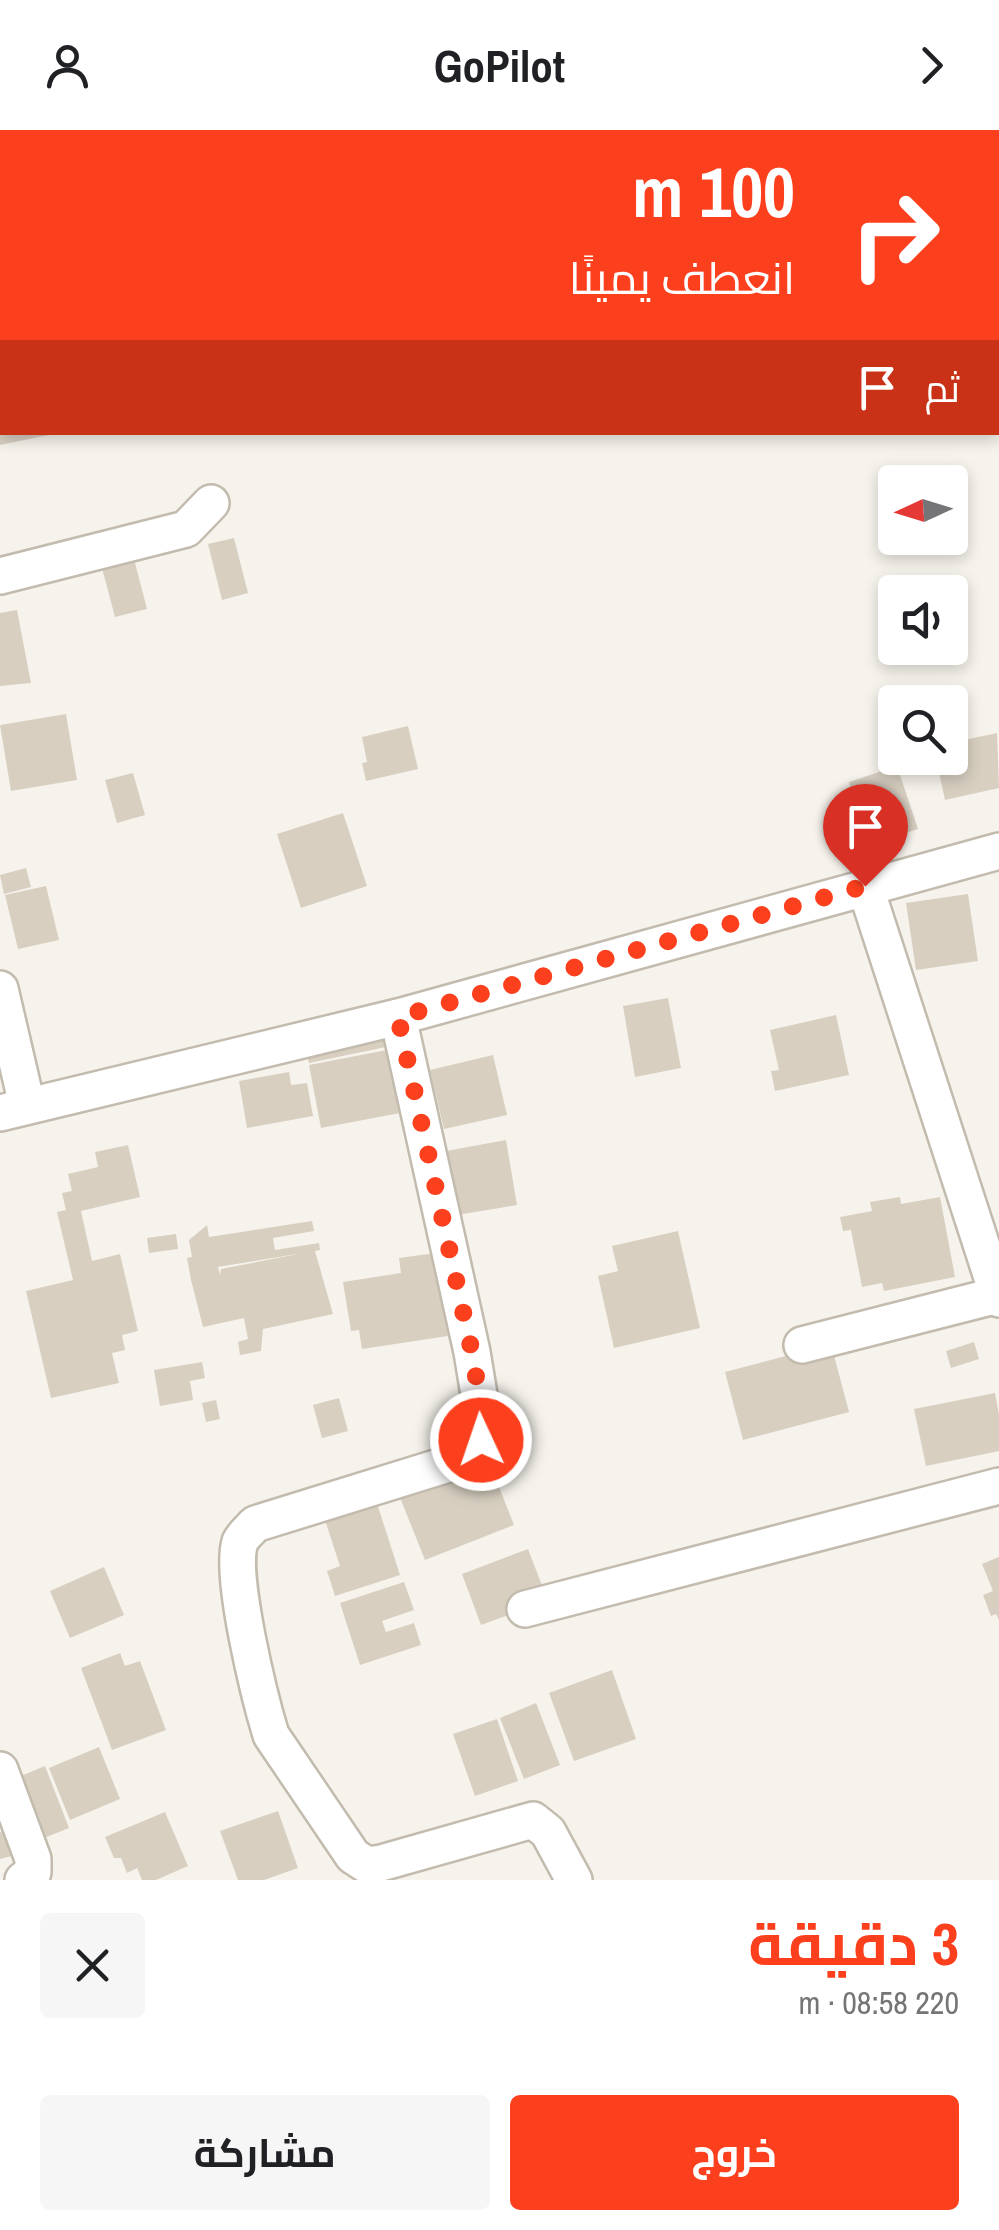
<!DOCTYPE html>
<html lang="ar">
<head>
<meta charset="utf-8">
<style>
  :root { --surface:#fff; --page:#f6f6f6; --text:#202124; --muted:#757577; --accent:#fc3f1d }
  body { margin:0; font-family:"Archivo Narrow",Cairo,sans-serif; background:var(--page); color:var(--text); direction:rtl; height:100vh; display:flex; flex-direction:column; font-size:38px; white-space:nowrap }
  * { box-sizing:border-box; margin:0 }
  p { font-size:32px; color:var(--muted) }
  .icon { flex:none; width:55px; height:55px; fill:none; stroke:currentColor; stroke-width:2; stroke-linecap:round; stroke-linejoin:round }
  .map { position:relative; height:1750px; overflow:hidden; direction:ltr }
  .drawer { display:flex; flex-direction:column; background:var(--surface); flex:1 }
  .drawer>* { flex:none }
  .guide { position:absolute; left:0px; top:0px; width:1000px; height:305px; box-shadow:0 5px 15px #0003; direction:rtl; background:#fc3f1d; color:#fff; overflow:hidden }
  .needle { width:65px; rotate:266deg }
  .buttons { position:absolute; left:878px; top:335px; display:grid; gap:20px }
  .buttons a { display:grid; place-items:center; width:90px; height:90px; border-radius:10px; background:var(--surface); box-shadow:0 5px 15px #0003; font-size:50px }
  .pin { position:absolute; display:grid; place-items:center; width:85px; height:85px; color:#fff; margin:-102px -42px; border-radius:50% 50% 50% 0; rotate:-45deg; box-shadow:0 0 10px #0007 }
  .pin .icon { rotate:45deg }
  .me { position:absolute; width:110px; margin:-55px; rotate:357deg; stroke-linejoin:round; filter:drop-shadow(0 0 8px #0008) }
  .turn { display:flex; align-items:center; gap:35px; height:210px; padding:0 40px; font-size:45px }
  .turn .icon { width:130px; height:130px; stroke-width:2.5 }
  .turn b { display:block; font-size:70px; line-height:85px }
  .then { display:flex; align-items:center; height:95px; padding:0 40px; background:#0003; gap:20px; font-size:38px }
  .round { display:grid; place-items:center; flex:none; width:105px; height:105px; border-radius:10px; background:var(--page) }
  .headline { display:flex; align-items:center; justify-content:space-between; height:170px; padding:0 40px }
  h1 { font-size:60px; font-weight:700; line-height:75px; color:var(--accent) }
  .cta { display:flex; gap:20px; margin-top:auto; padding:20px 40px }
  .cta a { flex:1; height:115px; border-radius:10px; background:var(--accent); color:#fff; font-size:40px; font-weight:700; line-height:115px; text-align:center }
  .cta a+a { background:var(--page); color:var(--text) }
  header { display:flex; justify-content:space-between; align-items:center; height:130px; padding:0 40px; background:var(--surface); font-size:45px; font-weight:700 }
  .map>svg:first-child { display:block }
  .building { fill:#d8cfc1; fill-rule:evenodd }
  .lines { fill:none; stroke-linecap:round; stroke-linejoin:round }
  .minor-casing { stroke:#c2bbae; stroke-width:40 }
  .minor { stroke:#fff; stroke-width:35 }
  .route { stroke:#fc3f1d; stroke-width:18; stroke-dasharray:0 32.4 }
</style>
</head>
<body>
<header><svg class="icon" aria-label="forward" viewBox="0 0 24 24"><path d="M9 5l7 7-7 7"/></svg>GoPilot<svg class="icon" aria-label="person" viewBox="0 0 24 24"><circle cx="12" cy="8" r="4"/><path d="M4 21q1-7 8-7t8 7"/></svg></header>
<div class="map">
<svg width="999" height="1750" viewBox="0 0 999 1750">
  <rect width="100%" height="100%" fill="#f6f3ec"/>
  <!-- building -->
  <g class="building">
    <polygon points="0,302 54,302 54,304 0,315"/>
    <polygon points="234,408 248,463 222,470 208,414"/>
    <polygon points="134,429 147,479 115,487 102,438"/>
    <polygon points="17,480 31,553 0,556 0,483"/>
    <polygon points="66,584 77,650 11,661 0,595"/>
    <polygon points="408,596 418,639 366,651 362,633 367,632 362,607"/>
    <polygon points="997,603 999,658 945,670 936,628 950,628 950,613"/>
    <polygon points="897,636 918,699 869,715 849,652"/>
    <polygon points="133,643 145,685 117,693 105,650"/>
    <polygon points="343,683 367,756 301,778 277,704"/>
    <polygon points="26,738 31,757 4,764 0,745"/>
    <polygon points="46,756 59,810 18,819 5,765"/>
    <polygon points="968,764 978,831 916,840 906,773"/>
    <polygon points="668,868 681,938 635,947 623,876"/>
    <polygon points="836,885 849,945 775,961 771,941 779,940 770,900"/>
    <polygon points="382,895 386,917 309,933 304,912"/>
    <polygon points="387,920 400,983 321,998 309,935"/>
    <polygon points="493,925 507,985 444,999 430,940"/>
    <polygon points="289,942 291,955 307,953 313,986 247,998 239,951"/>
    <polygon points="506,1010 517,1075 457,1085 446,1021"/>
    <polygon points="128,1015 140,1067 81,1081 92,1131 120,1124 138,1201 122,1205 125,1220 112,1223 119,1253 51,1268 26,1161 73,1150 57,1082 66,1080 62,1063 72,1061 68,1044 98,1037 95,1022"/>
    <polygon points="900,1067 901,1074 940,1067 955,1147 884,1161 882,1153 862,1157 851,1100 843,1101 840,1087 872,1081 870,1072"/>
    <path d="M312,1091L314,1101L273,1108L275,1120L319,1113L320,1120L315,1121L333,1184L263,1199L261,1221L240,1225L238,1212L248,1209L244,1188L203,1197L191,1150L187,1128L192,1127L189,1110L207,1095L209,1107ZM303,1123L221,1139L220,1145L218,1137Z"/>
    <polygon points="678,1101 700,1198 614,1218 598,1146 618,1141 612,1116"/>
    <polygon points="176,1104 178,1119 149,1123 147,1108"/>
    <polygon points="436,1123 448,1206 362,1219 359,1200 351,1201 343,1152 401,1143 399,1128"/>
    <polygon points="974,1212 979,1229 951,1238 946,1221"/>
    <polygon points="831,1214 849,1282 743,1310 725,1242"/>
    <polygon points="202,1232 205,1248 190,1251 193,1270 160,1276 154,1240"/>
    <polygon points="995,1263 999,1285 999,1321 926,1336 914,1279"/>
    <polygon points="339,1268 348,1301 322,1308 313,1275"/>
    <polygon points="216,1270 220,1289 206,1292 202,1273"/>
    <polygon points="486,1324 514,1395 425,1430 397,1360"/>
    <polygon points="375,1367 400,1445 335,1466 327,1441 340,1436 323,1384"/>
    <polygon points="528,1419 548,1471 481,1495 462,1444"/>
    <polygon points="999,1427 999,1490 996,1484 991,1486 983,1465 993,1461 982,1434"/>
    <polygon points="104,1437 124,1485 70,1508 50,1461"/>
    <polygon points="404,1452 414,1480 382,1491 386,1502 414,1493 421,1515 360,1535 340,1473"/>
    <polygon points="120,1523 125,1536 140,1531 166,1600 112,1620 81,1538"/>
    <polygon points="612,1540 636,1609 574,1631 549,1563"/>
    <polygon points="536,1573 560,1635 524,1649 500,1588"/>
    <polygon points="497,1589 518,1651 475,1666 453,1604"/>
    <polygon points="99,1617 120,1669 70,1690 49,1638"/>
    <polygon points="45,1636 69,1698 44,1708 11,1650"/>
    <polygon points="278,1681 298,1738 264,1750 238,1750 220,1701"/>
    <polygon points="165,1682 188,1736 156,1750 142,1750 137,1738 127,1743 121,1728 114,1728 105,1707"/>
    <polygon points="10,1699 16,1725 0,1729 0,1702"/>
  </g>
  <g class="lines">
    <defs>
      <g id="minor">
        <polyline points="998,59 999,59"/>
        <polyline points="0,185 2,185"/>
        <polyline points="0,446 186,399 211,373"/>
        <polyline points="865,756 999,1169"/>
        <polyline points="0,859 27,975"/>
        <path d="M398,887L472,1222L484,1295L481,1309L471,1327L255,1394C250,1400 243,1405 240,1412C229,1445 260,1569 271,1605L353,1726L367,1735L381,1733L533,1690L548,1702L574,1750"/>
        <polyline points="0,983 398,887 999,721"/>
        <polyline points="802,1215 998,1165"/>
        <polyline points="525,1479 999,1356"/>
        <polyline points="0,1640 33,1729 33,1742 23,1750"/>
      </g>
    </defs>
    <!-- minor casing -->
    <use href="#minor" class="minor-casing"/>
    <!-- minor -->
    <use href="#minor" class="minor"/>
  </g>
  <g class="lines">
    <!-- route -->
    <polyline class="route" points="481,1310 484,1295 472,1222 398,887 865,756"/>
  </g>
</svg>
<div class="buttons">
<a><svg class="needle" viewBox="-14 -14 28 28"><path d="M0-13l5 13h-10z" fill="#e53935"/><path d="M0 13l5-13h-10z" fill="#757577"/></svg></a>
<a><svg class="icon" aria-label="sound" viewBox="0 0 24 24"><path d="M4 9h4l5-4v14l-5-4H4zM17 9q2 3 0 6"/></svg></a>
<a><svg class="icon" aria-label="search" viewBox="0 0 24 24"><circle cx="10" cy="10" r="6"/><path d="M15 15l6 6"/></svg></a>
</div>
<div class="pin" style="left:865px;top:756px;background:#d93025"><svg class="icon" aria-label="arrive" viewBox="0 0 24 24"><path d="M6 21V4h12l-3 4 3 4H6"/></svg></div>
<svg class="me" style="left:481px;top:1310px" viewBox="-20 -20 40 40"><circle r="17" fill="#fc3f1d" stroke="#fff" stroke-width="3"/><path d="M0-11L8 9 0 5-8 9z" fill="#fff"/></svg>
<div class="guide">
<div class="turn"><svg class="icon" aria-label="right" viewBox="0 0 24 24"><path d="M7 20v-9h11M14 6l5 5-5 5"/></svg><div><b>100 m</b>انعطف يمينًا</div></div>
<div class="then">ثم<svg class="icon" aria-label="arrive" viewBox="0 0 24 24"><path d="M6 21V4h12l-3 4 3 4H6"/></svg></div>
</div>
</div>
<section class="drawer">
<div class="headline"><div><h1>3 دقيقة</h1><p>220 m · 08:58</p></div><a class="round"><svg class="icon" aria-label="close" viewBox="0 0 24 24"><path d="M6 6l12 12M18 6L6 18"/></svg></a></div>
<div class="cta"><a>خروج</a><a>مشاركة</a></div>
</section>
</body>
</html>
